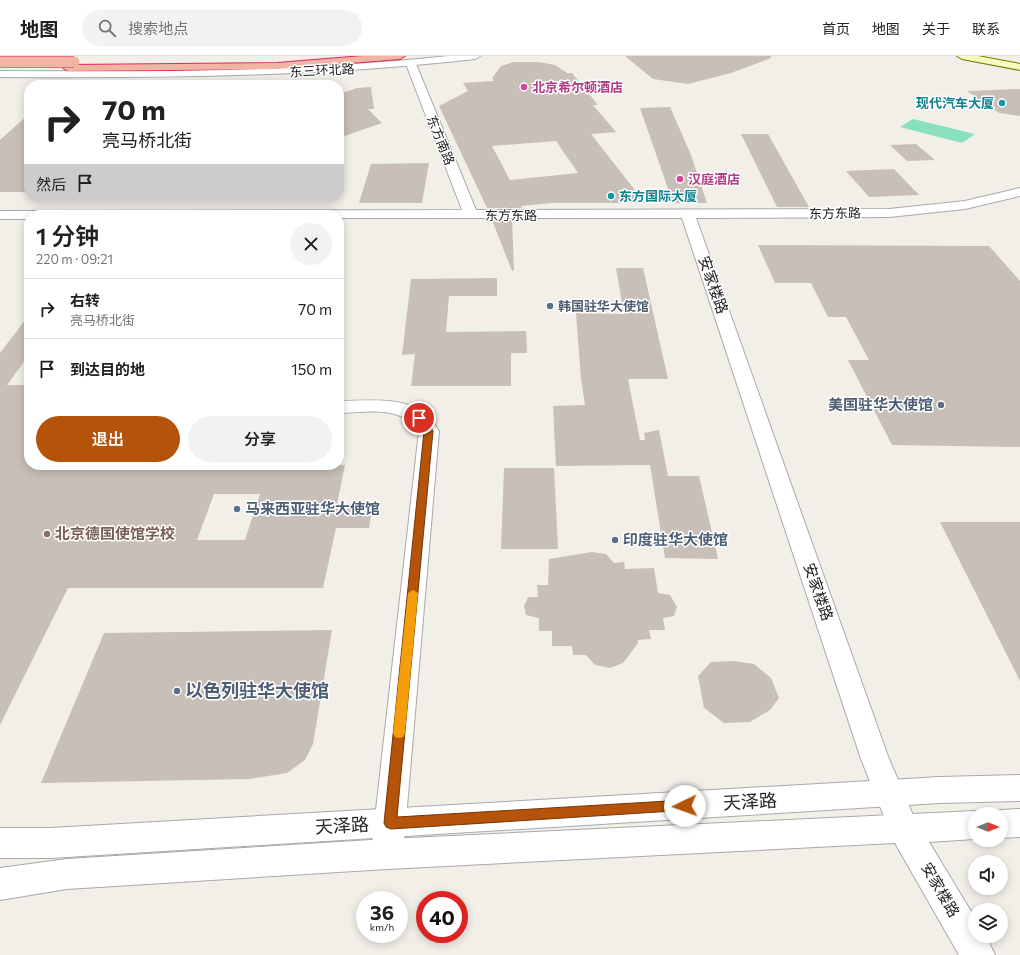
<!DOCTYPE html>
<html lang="zh">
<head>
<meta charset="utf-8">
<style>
  :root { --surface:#fff; --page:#f2f2f2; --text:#202124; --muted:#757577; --line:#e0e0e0; --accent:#b45309 }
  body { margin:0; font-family:Commissioner,"Noto Sans SC",sans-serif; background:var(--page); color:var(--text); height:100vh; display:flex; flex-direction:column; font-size:15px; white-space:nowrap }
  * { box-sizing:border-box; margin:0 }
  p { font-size:13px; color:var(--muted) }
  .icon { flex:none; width:22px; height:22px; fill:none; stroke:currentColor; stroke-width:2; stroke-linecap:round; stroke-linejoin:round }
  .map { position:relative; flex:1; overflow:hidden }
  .panel { position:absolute; left:24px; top:154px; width:320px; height:260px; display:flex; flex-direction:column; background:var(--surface); border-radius:16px; box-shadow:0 2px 10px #0003 }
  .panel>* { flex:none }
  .hud { position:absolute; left:24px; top:24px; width:320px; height:122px; border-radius:16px; box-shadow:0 2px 10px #0003; background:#fff; color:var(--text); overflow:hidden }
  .needle { width:26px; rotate:90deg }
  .tools { position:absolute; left:968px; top:751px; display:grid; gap:8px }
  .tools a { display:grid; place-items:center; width:40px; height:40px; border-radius:50%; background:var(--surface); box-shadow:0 2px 10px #0003; font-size:20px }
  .speed { position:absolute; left:356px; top:835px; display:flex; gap:8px; font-size:20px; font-weight:700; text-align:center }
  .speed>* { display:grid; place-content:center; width:52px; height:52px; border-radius:50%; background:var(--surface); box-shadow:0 2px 10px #0003; line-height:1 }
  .speed small { font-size:10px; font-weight:400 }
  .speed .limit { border:6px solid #d22; background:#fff; color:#111 }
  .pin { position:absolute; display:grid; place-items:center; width:34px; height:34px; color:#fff; margin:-17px; border:2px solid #fff; border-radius:50%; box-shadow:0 1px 4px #0007 }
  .me { position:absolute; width:44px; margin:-22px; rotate:267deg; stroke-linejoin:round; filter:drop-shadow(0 0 3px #0008) }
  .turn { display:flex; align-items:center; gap:14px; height:84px; padding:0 12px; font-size:18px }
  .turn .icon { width:52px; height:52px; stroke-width:2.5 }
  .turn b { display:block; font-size:28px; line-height:34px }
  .then { display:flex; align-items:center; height:38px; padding:0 12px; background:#0003; gap:8px; font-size:15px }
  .round { display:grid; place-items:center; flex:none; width:42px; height:42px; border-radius:21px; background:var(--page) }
  .headline { display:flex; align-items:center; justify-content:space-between; height:68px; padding:0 12px }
  h1 { font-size:24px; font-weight:600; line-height:30px }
  .primary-button { display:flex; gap:8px; margin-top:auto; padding:8px 12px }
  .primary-button a { flex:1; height:46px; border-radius:24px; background:var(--accent); color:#fff; font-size:16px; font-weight:600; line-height:46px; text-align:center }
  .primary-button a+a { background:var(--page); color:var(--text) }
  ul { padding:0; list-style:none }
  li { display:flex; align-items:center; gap:12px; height:60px; padding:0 12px; border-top:1px solid var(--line) }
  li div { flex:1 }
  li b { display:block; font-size:15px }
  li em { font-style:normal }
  header { display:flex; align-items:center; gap:24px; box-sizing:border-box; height:56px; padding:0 20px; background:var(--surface); border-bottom:1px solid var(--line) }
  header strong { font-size:19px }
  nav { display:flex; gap:22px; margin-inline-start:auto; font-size:14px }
  .search { width:280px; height:36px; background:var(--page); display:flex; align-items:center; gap:10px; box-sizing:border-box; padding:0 14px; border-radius:22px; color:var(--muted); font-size:15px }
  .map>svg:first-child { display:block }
  .pitch { fill:#88e0be }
  .building { fill:#c7bfb8; fill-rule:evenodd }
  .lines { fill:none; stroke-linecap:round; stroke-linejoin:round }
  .minor-casing { stroke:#a9a9a9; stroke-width:2 }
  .tertiary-casing { stroke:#a9a9a9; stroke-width:2 }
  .secondary-casing { stroke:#707d05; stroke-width:2 }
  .trunk-casing { stroke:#dc2a67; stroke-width:2 }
  .minor { fill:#fff; fill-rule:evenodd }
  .tertiary { fill:#fff; fill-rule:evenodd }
  .secondary { fill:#f7fabf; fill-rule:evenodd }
  .trunk { fill:#f2b4a3; fill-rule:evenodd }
  .trunk-bridge-casing { stroke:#dc2a67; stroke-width:12; stroke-linecap:butt }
  .trunk-bridge { stroke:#f2b4a3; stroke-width:11 }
  .route { fill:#b45309; stroke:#753606 }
  .slow { fill:#f59e0b }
  .hotel-dot { fill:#d1479c; stroke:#fff; stroke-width:1.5 }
  .culture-dot { fill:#0f9aa8; stroke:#fff; stroke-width:1.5 }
  .service-dot { fill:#5c6f8a; stroke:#fff; stroke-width:1.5 }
  .education-dot { fill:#8d6e63; stroke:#fff; stroke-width:1.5 }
  .labels { text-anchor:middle; stroke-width:3; stroke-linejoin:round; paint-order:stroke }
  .far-street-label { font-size:13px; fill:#222; stroke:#fff }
  .far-hotel-label { font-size:13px; font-weight:bold; fill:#b23c85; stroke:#fff; text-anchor:start }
  .far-culture-label { font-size:13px; font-weight:bold; fill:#0d838f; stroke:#fff; text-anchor:end }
  .far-service-label { font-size:13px; font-weight:bold; fill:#4e5e75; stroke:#fff; text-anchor:start }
  .street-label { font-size:15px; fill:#222; stroke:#fff }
  .service-label { font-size:15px; font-weight:bold; fill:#4e5e75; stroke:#fff; text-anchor:start }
  .education-label { font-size:15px; font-weight:bold; fill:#785e54; stroke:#fff; text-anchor:start }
  .near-service-label { font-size:18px; font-weight:bold; fill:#4e5e75; stroke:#fff; text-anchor:start }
  .near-street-label { font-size:18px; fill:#222; stroke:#fff }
</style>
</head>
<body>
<header>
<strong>地图</strong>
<div class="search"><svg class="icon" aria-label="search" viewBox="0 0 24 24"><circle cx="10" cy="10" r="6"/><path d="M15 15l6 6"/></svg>搜索地点</div>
<nav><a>首页</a><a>地图</a><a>关于</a><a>联系</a></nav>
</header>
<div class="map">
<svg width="1020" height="899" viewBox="0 0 1020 899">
  <rect width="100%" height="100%" fill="#f2efe9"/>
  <!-- pitch -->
  <polygon class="pitch" points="913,63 975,78 962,87 900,71"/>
  <!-- building -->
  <g class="building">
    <polygon points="625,0 771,0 771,2 731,17 688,28 653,23"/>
    <path d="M514,6H539L555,9L567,17H572L598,49H593L616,76L591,78L645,147H552L521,150L522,152H487L439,50L468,35L463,27L494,25L492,22L501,10ZM556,85L578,117L510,124L492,90Z"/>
    <polygon points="371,31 374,53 368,53 382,67 339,82 339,38 357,32"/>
    <polygon points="1020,33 1020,60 999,57 967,35"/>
    <polygon points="670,51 691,99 707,147 673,147 640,52"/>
    <polygon points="29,58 29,136 0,136 0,84"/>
    <polygon points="741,78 768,78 809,151 777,151"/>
    <polygon points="916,88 935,104 907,105 890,89"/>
    <polygon points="429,107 422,147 359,147 371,108"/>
    <polygon points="894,113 919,139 869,141 846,115"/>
    <polygon points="492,164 512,164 514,214 512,215"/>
    <polygon points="758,189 989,190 1020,225 1020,391 892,389 848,304 869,304 846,261 828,261 811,227 775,227"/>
    <polygon points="616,212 643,212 668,323 628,323 640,384 645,384 644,377 659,374 668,420 699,420 718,503 665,502 650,409 556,410 553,350 585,349 581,323 576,257 624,258"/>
    <polygon points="497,222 497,240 449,240 446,276 526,275 527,297 511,297 511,330 411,330 415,298 402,299 411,223"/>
    <path d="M29,259V299L7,329H29V409H345L337,448H373L369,472H336L323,532H68L0,669V297ZM214,438H260L245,484H197Z"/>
    <polygon points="504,412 554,412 558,493 501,493"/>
    <polygon points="940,466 1020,466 1020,625"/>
    <polygon points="592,496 606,498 614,507 624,506 625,513 654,512 658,537 670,539 677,551 674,560 663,562 665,574 649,574 651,583 638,584 638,587 623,607 610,612 595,609 586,599 573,599 572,590 552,590 552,575 539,575 539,562 526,559 524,550 528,541 538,541 537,529 548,529 549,503"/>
    <polygon points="332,574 313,688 305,704 287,717 249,723 41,727 104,577"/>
    <polygon points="734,605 754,608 771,622 779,642 770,654 750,666 724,667 704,652 698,620 711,606"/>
  </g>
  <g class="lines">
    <defs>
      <g id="minor">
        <polygon points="411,5 416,8 476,154 889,153 965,145 1020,132 1020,140 965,153 889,161 696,162 889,703 919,773 915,783 904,787 893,783 861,703 682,162 339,162 339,159 29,159 29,163 0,163 0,155 462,154 406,8"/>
        <path d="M339,345C367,345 403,340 426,358C431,362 435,369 439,375L403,798L398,809L387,813L376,809L371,798L419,375C402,349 366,356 339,357Z"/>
      </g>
      <g id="tertiary">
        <path d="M448,0H480L475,3C317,21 159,22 0,21V15C149,16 299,16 448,0Z"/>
        <polygon points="1020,719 1020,745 940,747 51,802 0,802 0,772 51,772 940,721"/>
        <polygon points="1020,753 1020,781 1001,782 1001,758 990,758 1001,754"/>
        <polygon points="975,755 983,758 975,758 975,783 929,786 975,862 975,880 986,880 995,899 959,899 895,787 387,813 67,833 0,844 0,812 67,803 387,783"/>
      </g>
      <polygon id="secondary" points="957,0 978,0 1020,8 1020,14 962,3"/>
      <polygon id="trunk" points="363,0 405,0 400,3 277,13 68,15 63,12 68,9 277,7"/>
    </defs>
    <!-- minor casing -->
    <use href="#minor" class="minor-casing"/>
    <!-- tertiary casing -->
    <use href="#tertiary" class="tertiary-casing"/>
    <!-- secondary casing -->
    <use href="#secondary" class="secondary-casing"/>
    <!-- trunk casing -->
    <use href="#trunk" class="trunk-casing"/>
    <!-- minor -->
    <use href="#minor" class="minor"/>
    <!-- tertiary -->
    <use href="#tertiary" class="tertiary"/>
    <!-- secondary -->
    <use href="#secondary" class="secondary"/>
    <!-- trunk -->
    <use href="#trunk" class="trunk"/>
    <defs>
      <polyline id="trunk-bridge" points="0,6 74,6"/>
    </defs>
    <!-- trunk-bridge casing -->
    <use href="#trunk-bridge" class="trunk-bridge-casing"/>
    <!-- trunk-bridge -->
    <use href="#trunk-bridge" class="trunk-bridge"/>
  </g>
  <!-- route -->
  <polygon class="route" points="417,360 422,360 433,375 397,761 685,744 689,746 691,750 689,754 391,773 386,771 384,767 424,375 415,362"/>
  <!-- slow -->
  <polygon class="slow" points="413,534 418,537 405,677 403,681 399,682 395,681 393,677 408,537"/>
  <!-- markers -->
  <g class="hotel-dot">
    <circle cx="524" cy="31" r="4"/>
    <circle cx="680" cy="123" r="4"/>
  </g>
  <g class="culture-dot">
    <circle cx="1002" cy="47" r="4"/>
    <circle cx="611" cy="140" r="4"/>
  </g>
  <g class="service-dot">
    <circle cx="550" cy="250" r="4"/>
    <circle cx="941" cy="349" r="4"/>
    <circle cx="237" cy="453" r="4"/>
    <circle cx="615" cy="484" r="4"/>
    <circle cx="177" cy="635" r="4"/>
  </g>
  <circle class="education-dot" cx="47" cy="478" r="4"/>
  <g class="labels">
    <!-- far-street labels -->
    <g class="far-street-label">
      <text transform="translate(322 14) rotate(-3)" y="5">东三环北路</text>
      <text transform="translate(441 84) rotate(68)" y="5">东方南路</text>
      <text transform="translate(835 157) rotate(-1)" y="5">东方东路</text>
      <text x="511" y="164">东方东路</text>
    </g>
    <!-- far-hotel labels -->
    <g class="far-hotel-label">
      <text x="532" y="36">北京希尔顿酒店</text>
      <text x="688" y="128">汉庭酒店</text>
    </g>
    <!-- far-culture labels -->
    <g class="far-culture-label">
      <text x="994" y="52">现代汽车大厦</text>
      <text x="619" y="145" text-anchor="start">东方国际大厦</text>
    </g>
    <!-- far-service labels -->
    <g class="far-service-label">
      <text x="558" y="255">韩国驻华大使馆</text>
    </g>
    <!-- street labels -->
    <g class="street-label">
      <text transform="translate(713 229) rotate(71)" y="5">安家楼路</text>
      <text transform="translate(818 536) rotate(71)" y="5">安家楼路</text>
      <text transform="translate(940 834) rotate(60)" y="5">安家楼路</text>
    </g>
    <!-- service labels -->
    <g class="service-label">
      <text x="933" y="354" text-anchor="end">美国驻华大使馆</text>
      <text x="245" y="458">马来西亚驻华大使馆</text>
      <text x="623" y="489">印度驻华大使馆</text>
    </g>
    <!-- education labels -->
    <g class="education-label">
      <text x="55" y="483">北京德国使馆学校</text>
    </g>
    <!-- near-service labels -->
    <g class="near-service-label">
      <text x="185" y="641">以色列驻华大使馆</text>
    </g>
    <!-- near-street labels -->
    <g class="near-street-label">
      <text transform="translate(750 746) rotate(-3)" y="6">天泽路</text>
      <text transform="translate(342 770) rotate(-3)" y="6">天泽路</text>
    </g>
  </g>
</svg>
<div class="tools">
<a><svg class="needle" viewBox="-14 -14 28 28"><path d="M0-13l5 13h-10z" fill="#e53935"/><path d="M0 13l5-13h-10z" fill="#757577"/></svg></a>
<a><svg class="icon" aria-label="sound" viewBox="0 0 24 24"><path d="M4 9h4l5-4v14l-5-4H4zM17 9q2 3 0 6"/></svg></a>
<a><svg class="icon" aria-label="layers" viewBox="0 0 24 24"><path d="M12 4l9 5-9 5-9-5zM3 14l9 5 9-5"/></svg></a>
</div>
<div class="speed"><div>36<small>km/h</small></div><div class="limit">40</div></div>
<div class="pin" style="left:419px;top:362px;background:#d93025"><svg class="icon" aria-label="arrive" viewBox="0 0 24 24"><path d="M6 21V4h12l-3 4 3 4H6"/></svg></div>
<svg class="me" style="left:685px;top:750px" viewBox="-20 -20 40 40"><circle r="19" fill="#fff"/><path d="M0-13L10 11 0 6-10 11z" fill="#b45309"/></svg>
<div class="hud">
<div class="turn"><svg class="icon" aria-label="right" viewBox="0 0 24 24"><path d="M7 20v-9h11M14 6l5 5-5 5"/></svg><div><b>70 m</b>亮马桥北街</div></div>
<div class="then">然后<svg class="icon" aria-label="arrive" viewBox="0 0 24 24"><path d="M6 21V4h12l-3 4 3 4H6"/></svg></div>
</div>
<section class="panel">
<div class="headline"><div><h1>1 分钟</h1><p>220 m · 09:21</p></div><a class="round"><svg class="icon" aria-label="close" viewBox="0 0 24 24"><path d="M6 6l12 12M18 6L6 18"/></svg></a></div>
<ul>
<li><svg class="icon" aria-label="right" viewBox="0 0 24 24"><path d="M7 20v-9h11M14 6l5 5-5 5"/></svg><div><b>右转</b><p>亮马桥北街</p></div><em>70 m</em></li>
<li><svg class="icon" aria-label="arrive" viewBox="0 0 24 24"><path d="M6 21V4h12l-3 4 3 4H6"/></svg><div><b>到达目的地</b></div><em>150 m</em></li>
</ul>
<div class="primary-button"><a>退出</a><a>分享</a></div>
</section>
</div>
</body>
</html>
